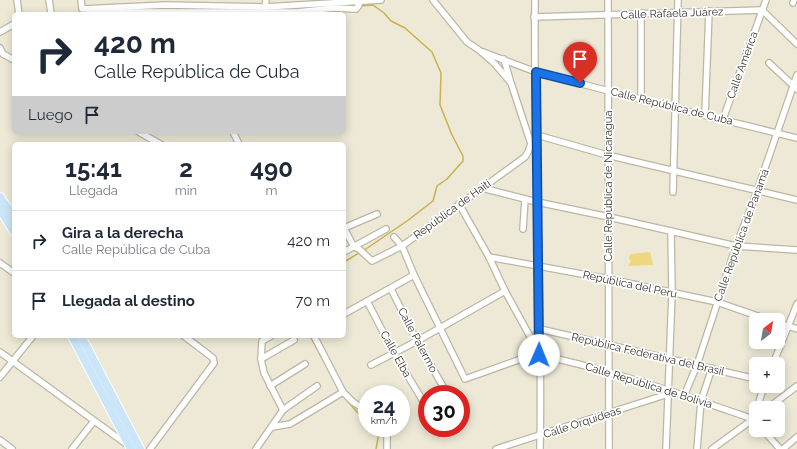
<!DOCTYPE html>
<html lang="es">
<head>
<meta charset="utf-8">
<style>
  :root { --surface:#fff; --page:#f2f2f3; --text:#1f2937; --muted:#747a83; --line:#e0e1e3 }
  body { margin:0; font-family:Raleway,sans-serif; background:var(--page); color:var(--text); height:100vh; display:flex; flex-direction:column; font-size:15px; white-space:nowrap }
  * { box-sizing:border-box; margin:0 }
  p { font-size:13px; color:var(--muted) }
  .icon { flex:none; width:22px; height:22px; fill:none; stroke:currentColor; stroke-width:2; stroke-linecap:round; stroke-linejoin:round }
  .map { position:relative; flex:1; overflow:hidden }
  .panel { position:absolute; left:12px; top:142px; width:334px; height:196px; display:flex; flex-direction:column; background:var(--surface); border-radius:6px; box-shadow:0 2px 10px #0003 }
  .panel>* { flex:none }
  .banner { position:absolute; left:12px; top:12px; width:334px; height:122px; border-radius:6px; box-shadow:0 2px 10px #0003; background:#fff; color:var(--text); overflow:hidden }
  .needle { width:26px; rotate:31deg }
  .tools { position:absolute; left:749px; top:313px; display:grid; gap:8px }
  .tools a { display:grid; place-items:center; width:36px; height:36px; border-radius:6px; background:var(--surface); box-shadow:0 2px 10px #0003; font-size:20px }
  .speed { position:absolute; left:358px; top:385px; display:flex; gap:8px; font-size:20px; font-weight:700; text-align:center }
  .speed>* { display:grid; place-content:center; width:52px; height:52px; border-radius:50%; background:var(--surface); box-shadow:0 2px 10px #0003; line-height:1 }
  .speed small { font-size:10px; font-weight:400 }
  .speed .limit { border:6px solid #d22; background:#fff; color:#111 }
  .pin { position:absolute; display:grid; place-items:center; width:34px; height:34px; color:#fff; margin:-41px -17px; border-radius:50% 50% 50% 0; rotate:-45deg; box-shadow:0 0 4px #0007 }
  .pin .icon { rotate:45deg }
  .me { position:absolute; width:44px; margin:-22px; rotate:1deg; stroke-linejoin:round; filter:drop-shadow(0 0 3px #0008) }
  .turn { display:flex; align-items:center; gap:14px; height:84px; padding:0 16px; font-size:18px }
  .turn .icon { width:52px; height:52px; stroke-width:2.5 }
  .turn b { display:block; font-size:28px; line-height:34px }
  .then { display:flex; align-items:center; height:38px; padding:0 16px; background:#0003; gap:8px; font-size:15px }
  .eta { display:flex; justify-content:space-evenly; align-items:center; height:68px; text-align:center }
  .eta b { font-size:24px; font-weight:700; line-height:28px }
  ul { padding:0; list-style:none }
  li { display:flex; align-items:center; gap:12px; height:60px; padding:0 16px; border-top:1px solid var(--line) }
  li div { flex:1 }
  li b { display:block; font-size:15px }
  li em { font-style:normal }
  .map>svg:first-child { display:block }
  .green { fill:#edd880 }
  .lines { fill:none; stroke-linecap:round; stroke-linejoin:round }
  .stream { stroke:#c9b14e; stroke-width:1.5 }
  .street-casing { stroke:#bbb7a4; stroke-width:8 }
  .primary-casing { stroke:#fff; stroke-width:10 }
  .street { stroke:#fff; stroke-width:5.5 }
  .primary { stroke:#cbe6f8; stroke-width:8 }
  .route-casing { stroke:#114b97; stroke-width:10 }
  .route { stroke:#1a73e8; stroke-width:7 }
  .labels { text-anchor:middle; stroke-width:3.5; stroke-linejoin:round; paint-order:stroke }
  .street-label { font-size:11px; fill:#35332c; stroke:#fff }
</style>
</head>
<body>
<div class="map">
<svg width="797" height="449" viewBox="0 0 797 449">
  <rect width="100%" height="100%" fill="#ede9d6"/>
  <!-- green -->
  <polygon class="green" points="650,252 653,265 628,266 631,261 629,259 630,254"/>
  <g class="lines">
    <!-- stream -->
    <g class="stream">
      <polyline points="346,6 357,6"/>
      <polyline points="360,6 373,5 384,13 391,21 405,28 432,52 441,73 440,105 452,135 463,156 463,161 447,179 437,186 433,201 407,221 363,251"/>
      <polyline points="153,9 169,8 239,9"/>
      <polyline points="277,9 315,7"/>
      <polyline points="64,14 87,12"/>
      <polyline points="344,262 359,253"/>
      <polyline points="310,336 329,371"/>
      <polyline points="343,396 357,412 367,418"/>
      <polyline points="376,449 379,433 378,428"/>
    </g>
    <defs>
      <g id="street">
        <polyline points="17,0 19,14"/>
        <polyline points="49,0 51,13"/>
        <polyline points="81,0 82,9 165,5 265,7 381,0"/>
        <path d="M535,0C533,150 543,299 540,449"/>
        <polyline points="608,0 609,449"/>
        <polyline points="793,3 794,0"/>
        <polyline points="265,7 266,0"/>
        <polyline points="87,14 102,12 297,12 334,8 356,9 359,5 358,0"/>
        <polyline points="534,17 762,10 797,44"/>
        <polyline points="0,32 14,24"/>
        <polyline points="0,48 3,54 14,60"/>
        <polyline points="483,52 536,72 674,108 797,138"/>
        <polyline points="504,59 510,80"/>
        <polyline points="769,63 797,89"/>
        <polyline points="641,99 641,13"/>
        <polyline points="705,115 709,11"/>
        <polyline points="723,119 766,0"/>
        <polyline points="139,132 160,144"/>
        <polyline points="233,132 239,144"/>
        <polyline points="537,135 607,155 797,200"/>
        <polyline points="482,188 537,202 609,217 736,246 797,250"/>
        <polyline points="673,192 678,0"/>
        <polyline points="459,204 489,257 505,291 533,342 539,348"/>
        <polyline points="344,228 354,247 359,249 372,261 402,246 525,157 528,152 531,144 511,83 494,63 479,50 467,42 433,0"/>
        <polyline points="344,228 377,214"/>
        <polyline points="523,229 525,199"/>
        <path d="M394,237L402,246L414,275L465,379L535,354L539,355C612,370 683,395 753,419L756,422"/>
        <polyline points="344,252 386,229"/>
        <polyline points="489,257 609,279 717,302 769,320"/>
        <polyline points="0,263 14,273"/>
        <polyline points="391,289 417,341 445,390"/>
        <polyline points="367,301 394,353 426,406"/>
        <polyline points="344,314 414,275"/>
        <polyline points="778,323 797,329"/>
        <polyline points="540,329 756,379"/>
        <polyline points="271,336 262,341 261,359 264,373 283,410"/>
        <polyline points="314,336 343,392 353,402 367,411"/>
        <polyline points="0,352 129,446"/>
        <polyline points="261,359 294,340"/>
        <polyline points="773,364 797,304"/>
        <polyline points="371,365 417,341 505,291"/>
        <polyline points="0,377 33,336"/>
        <polyline points="270,386 305,364"/>
        <polyline points="684,396 697,365 736,246 755,197 797,75"/>
        <polyline points="757,408 764,386"/>
        <polyline points="768,408 797,386"/>
        <polyline points="272,427 290,424 343,392"/>
        <polyline points="763,430 780,449"/>
        <polyline points="0,440 12,449"/>
        <polyline points="72,449 94,421"/>
        <polyline points="150,449 214,363 213,358 184,336"/>
        <polyline points="256,449 283,410 317,386"/>
        <polyline points="387,449 387,428"/>
        <polyline points="496,449 668,394"/>
        <polyline points="666,449 672,293 671,231"/>
        <polyline points="697,449 701,401 712,368"/>
        <polyline points="712,449 756,417"/>
        <polyline points="783,449 797,437"/>
      </g>
      <g id="primary">
        <polyline points="0,197 14,217"/>
        <polyline points="0,209 14,232"/>
        <polyline points="72,336 131,449"/>
        <polyline points="81,336 140,449"/>
      </g>
    </defs>
    <!-- street casing -->
    <use href="#street" class="street-casing"/>
    <!-- primary casing -->
    <use href="#primary" class="primary-casing"/>
    <!-- street -->
    <use href="#street" class="street"/>
    <!-- primary -->
    <use href="#primary" class="primary"/>
  </g>
  <g class="lines">
    <defs>
      <polyline id="route" points="539,355 536,72 580,83"/>
    </defs>
    <!-- route casing -->
    <use href="#route" class="route-casing"/>
    <!-- route -->
    <use href="#route" class="route"/>
  </g>
  <g class="labels">
    <!-- street labels -->
    <g class="street-label">
      <text transform="translate(672 13) rotate(-2)" y="4">Calle Rafaela Juárez</text>
      <text transform="translate(742 65) rotate(-70)" y="4">Calle América</text>
      <text transform="translate(672 106) rotate(14)" y="4">Calle República de Cuba</text>
      <text transform="translate(608 186) rotate(-90)" y="4">Calle República de Nicaragua</text>
      <text transform="translate(452 209) rotate(-36)" y="4">República de Haiti</text>
      <text transform="translate(741 235) rotate(-70)" y="4">Calle República de Panamá</text>
      <text transform="translate(630 284) rotate(12)" y="4">República del Peru</text>
      <text transform="translate(418 340) rotate(62)" y="4">Calle Palermo</text>
      <text transform="translate(396 354) rotate(61)" y="4">Calle Elba</text>
      <text transform="translate(648 354) rotate(13)" y="4">República Federativa del Brasil</text>
      <text transform="translate(649 385) rotate(17)" y="4">Calle República de Bolivia</text>
      <text transform="translate(582 422) rotate(-18)" y="4">Calle Orquídeas</text>
    </g>
  </g>
</svg>
<div class="tools">
<a><svg class="needle" viewBox="-14 -14 28 28"><path d="M0-13l5 13h-10z" fill="#e53935"/><path d="M0 13l5-13h-10z" fill="#747a83"/></svg></a>
<a>+</a>
<a>−</a>
</div>
<div class="speed"><div>24<small>km/h</small></div><div class="limit">30</div></div>
<div class="pin" style="left:580px;top:83px;background:#d93025"><svg class="icon" aria-label="arrive" viewBox="0 0 24 24"><path d="M6 21V4h12l-3 4 3 4H6"/></svg></div>
<svg class="me" style="left:539px;top:355px" viewBox="-20 -20 40 40"><circle r="19" fill="#fff"/><path d="M0-13L10 11 0 6-10 11z" fill="#1a73e8"/></svg>
<div class="banner">
<div class="turn"><svg class="icon" aria-label="right" viewBox="0 0 24 24"><path d="M7 20v-9h11M14 6l5 5-5 5"/></svg><div><b>420 m</b>Calle República de Cuba</div></div>
<div class="then">Luego<svg class="icon" aria-label="arrive" viewBox="0 0 24 24"><path d="M6 21V4h12l-3 4 3 4H6"/></svg></div>
</div>
<section class="panel">
<div class="eta">
<div><b>15:41</b><p>Llegada</p></div>
<div><b>2</b><p>min</p></div>
<div><b>490</b><p>m</p></div>
</div>
<ul>
<li><svg class="icon" aria-label="right" viewBox="0 0 24 24"><path d="M7 20v-9h11M14 6l5 5-5 5"/></svg><div><b>Gira a la derecha</b><p>Calle República de Cuba</p></div><em>420 m</em></li>
<li><svg class="icon" aria-label="arrive" viewBox="0 0 24 24"><path d="M6 21V4h12l-3 4 3 4H6"/></svg><div><b>Llegada al destino</b></div><em>70 m</em></li>
</ul>
</section>
</div>
</body>
</html>
